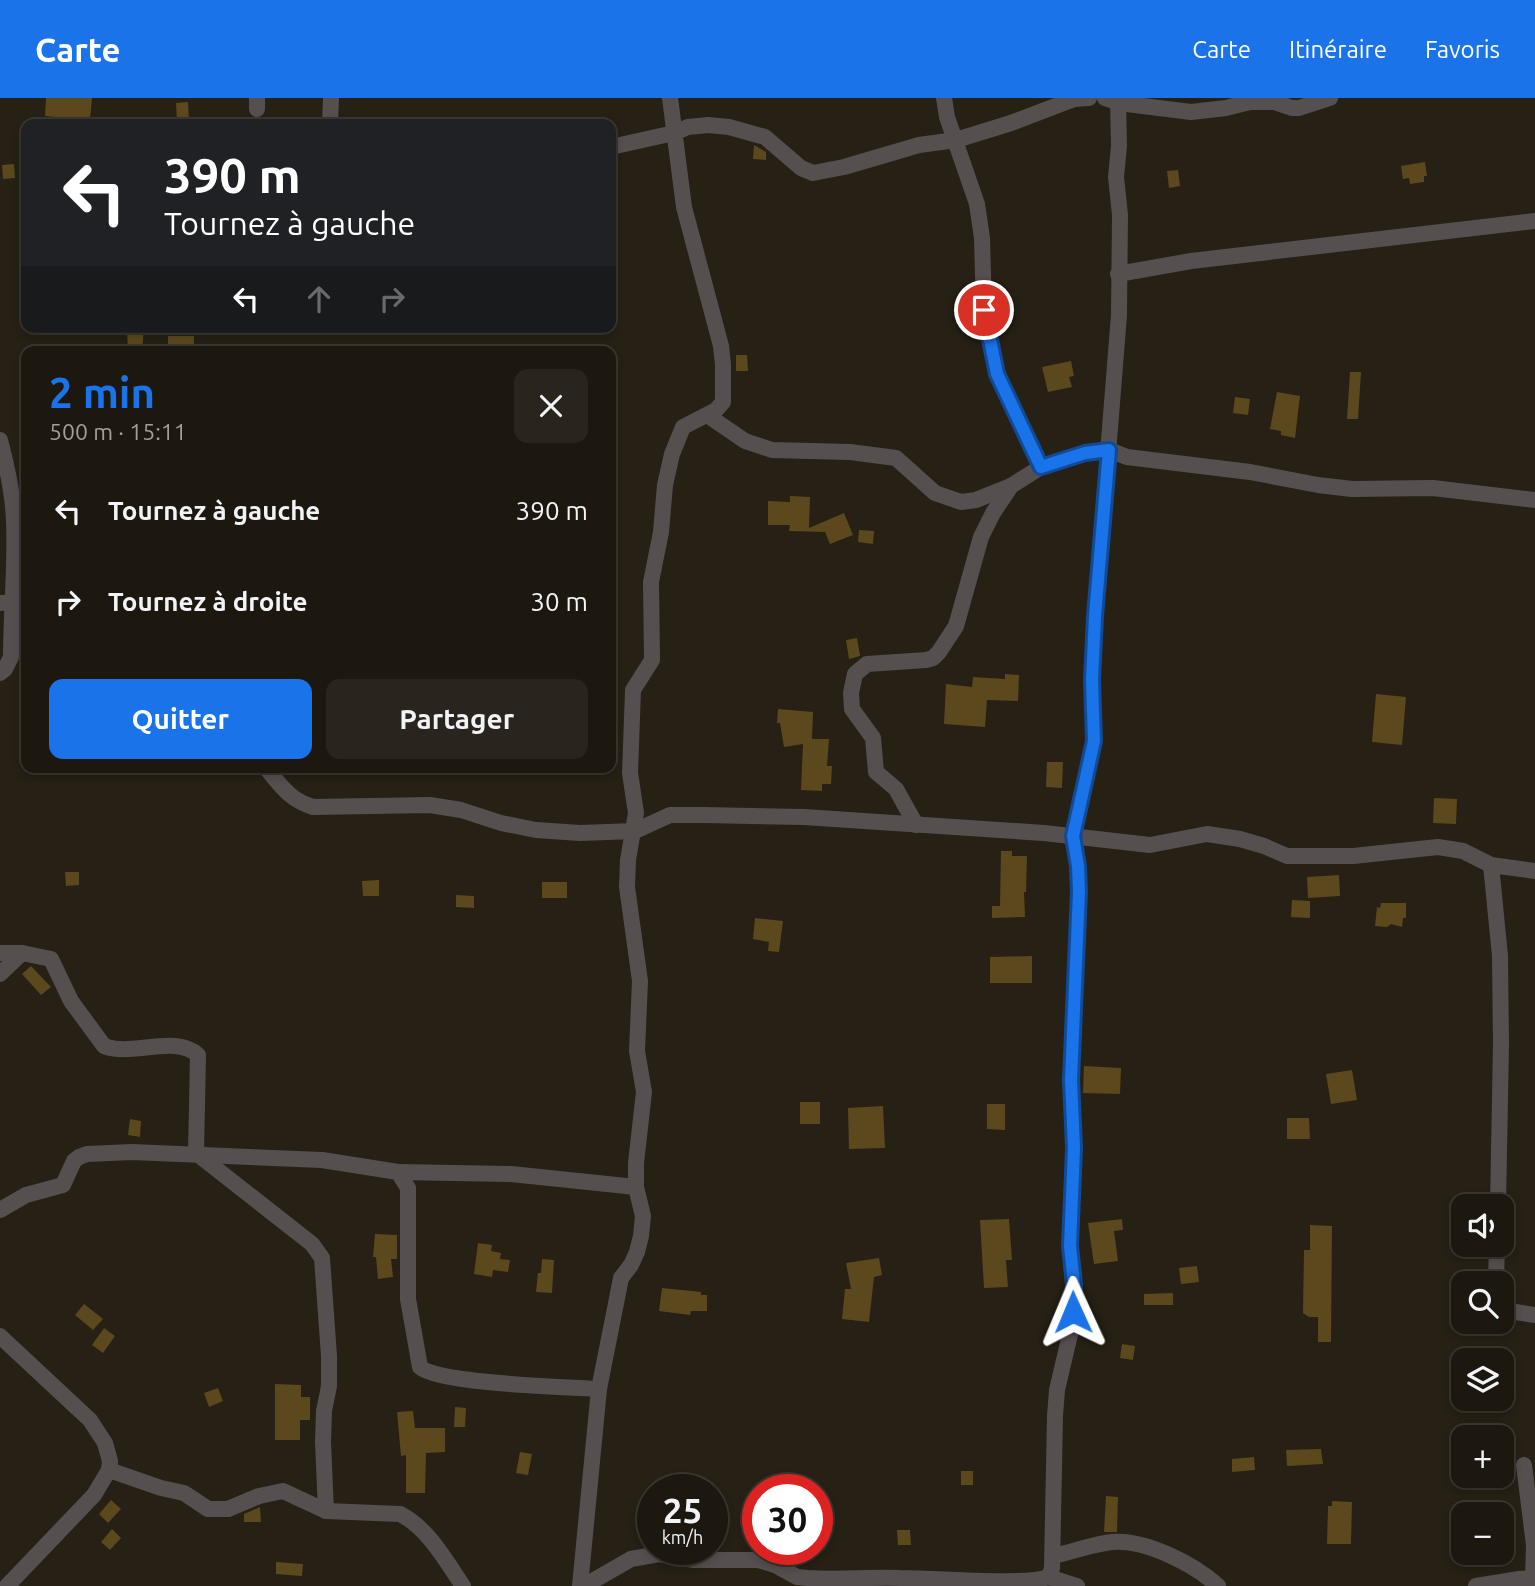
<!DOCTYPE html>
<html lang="fr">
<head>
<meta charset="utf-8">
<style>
  :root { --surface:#1c1810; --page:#29251e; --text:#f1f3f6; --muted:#a0a09f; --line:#3a3730; --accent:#1a73e8 }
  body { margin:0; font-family:Ubuntu,sans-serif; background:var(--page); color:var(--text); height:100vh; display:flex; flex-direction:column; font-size:26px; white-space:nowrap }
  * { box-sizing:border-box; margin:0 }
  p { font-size:23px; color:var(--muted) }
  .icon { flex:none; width:38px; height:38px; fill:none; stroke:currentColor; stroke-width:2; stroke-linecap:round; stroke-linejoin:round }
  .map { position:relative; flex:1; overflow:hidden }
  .sheet { position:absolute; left:21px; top:248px; width:595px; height:427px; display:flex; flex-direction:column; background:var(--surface); border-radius:14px; box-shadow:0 4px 10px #0003,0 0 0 2px var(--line) }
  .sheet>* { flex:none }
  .guide { position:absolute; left:21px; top:21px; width:595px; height:214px; border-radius:14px; box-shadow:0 4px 10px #0003,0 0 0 2px var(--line); background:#202124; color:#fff; overflow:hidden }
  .controls { position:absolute; left:1451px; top:1096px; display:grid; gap:14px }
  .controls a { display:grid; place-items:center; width:63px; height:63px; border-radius:14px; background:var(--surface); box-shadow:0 4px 10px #0003,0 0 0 2px var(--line); font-size:35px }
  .speed { position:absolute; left:637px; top:1376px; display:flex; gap:14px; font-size:35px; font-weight:700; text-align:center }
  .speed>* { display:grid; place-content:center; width:91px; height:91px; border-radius:50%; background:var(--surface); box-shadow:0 4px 10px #0003,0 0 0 2px var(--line); line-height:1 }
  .speed small { font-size:18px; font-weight:400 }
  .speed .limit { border:10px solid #d22; background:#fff; color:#111 }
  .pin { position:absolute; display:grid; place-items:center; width:60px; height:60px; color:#fff; margin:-30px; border:4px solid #fff; border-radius:50%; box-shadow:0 2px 7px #0007 }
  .me { position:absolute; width:77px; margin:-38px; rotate:359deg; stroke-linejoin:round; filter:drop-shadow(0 0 5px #0008) }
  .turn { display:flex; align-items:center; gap:24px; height:147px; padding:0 28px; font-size:32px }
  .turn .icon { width:91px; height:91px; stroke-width:2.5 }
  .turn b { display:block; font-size:49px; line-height:60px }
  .lanes { display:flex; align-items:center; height:66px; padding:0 28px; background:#0003; justify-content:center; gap:35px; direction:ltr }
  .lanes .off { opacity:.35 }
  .round { display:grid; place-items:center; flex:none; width:74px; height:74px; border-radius:14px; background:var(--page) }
  .head { display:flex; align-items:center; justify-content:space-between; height:119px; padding:0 28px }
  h1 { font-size:42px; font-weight:600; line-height:52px; color:var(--accent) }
  .primary-button { display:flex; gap:14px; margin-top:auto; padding:14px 28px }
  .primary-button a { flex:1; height:80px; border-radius:14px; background:var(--accent); color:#fff; font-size:28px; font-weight:600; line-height:80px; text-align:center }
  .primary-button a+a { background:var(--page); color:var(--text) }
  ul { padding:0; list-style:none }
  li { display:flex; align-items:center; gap:21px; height:91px; padding:0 28px }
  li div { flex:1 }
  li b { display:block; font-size:26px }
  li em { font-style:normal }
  header { display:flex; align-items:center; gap:42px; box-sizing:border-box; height:98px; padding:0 35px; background:var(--accent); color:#fff }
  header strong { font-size:33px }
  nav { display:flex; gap:38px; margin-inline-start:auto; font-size:24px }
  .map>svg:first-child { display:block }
  .building { fill:#5c481d }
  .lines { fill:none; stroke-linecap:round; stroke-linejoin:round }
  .minor { stroke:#564f50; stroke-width:16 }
  .route-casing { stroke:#114b97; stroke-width:18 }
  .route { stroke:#1a73e8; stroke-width:12 }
</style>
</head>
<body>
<header>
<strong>Carte</strong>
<nav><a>Carte</a><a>Itinéraire</a><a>Favoris</a></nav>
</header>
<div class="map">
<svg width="1535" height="1488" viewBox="0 0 1535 1488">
  <rect width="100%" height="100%" fill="#262015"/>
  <!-- building -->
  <g class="building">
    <polygon points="46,0 92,0 90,22 45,18"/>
    <polygon points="188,4 189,23 177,24 176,5"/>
    <polygon points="754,47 766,54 766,62 753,61"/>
    <polygon points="1425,64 1427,78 1424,78 1424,84 1410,86 1409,80 1403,81 1401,68"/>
    <polygon points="14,66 15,80 3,81 2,67"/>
    <polygon points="1178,72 1180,88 1169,90 1167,73"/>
    <polygon points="127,229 144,229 142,254 128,254"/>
    <rect x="168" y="238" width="26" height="16"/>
    <polygon points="736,257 747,257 748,273 736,273"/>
    <polygon points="1071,263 1074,278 1069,279 1072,289 1048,294 1042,269"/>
    <polygon points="1350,274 1361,274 1358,321 1347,321"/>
    <polygon points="1277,294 1300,298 1295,340 1281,337 1281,333 1270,331"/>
    <polygon points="1235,299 1250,301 1248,317 1233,315"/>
    <polygon points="790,398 810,399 809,430 844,415 853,437 830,446 825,434 789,433 790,427 768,427 768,403 790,404"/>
    <polygon points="859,432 874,433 873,446 858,444"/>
    <polygon points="857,540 860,558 849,561 846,542"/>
    <polygon points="1005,576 1019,577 1018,603 987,602 985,629 944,626 946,586 972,589 973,579 1005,581"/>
    <polygon points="1376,596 1406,599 1402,647 1372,644"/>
    <polygon points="778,611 813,614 812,641 829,641 827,668 832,668 831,686 822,686 822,693 801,692 803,646 784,649 780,625 777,625"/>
    <polygon points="1047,664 1063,664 1062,690 1046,689"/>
    <polygon points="1434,700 1457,701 1456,726 1433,725"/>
    <polygon points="1001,753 1012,753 1012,758 1027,758 1026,794 1024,794 1025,819 992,820 992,808 1000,808"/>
    <polygon points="65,774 79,774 79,787 66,788"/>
    <polygon points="1339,777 1340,798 1308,800 1307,779"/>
    <polygon points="379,782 379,798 363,798 362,783"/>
    <rect x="542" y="784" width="25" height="16"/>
    <polygon points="456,797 474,798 474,810 456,809"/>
    <polygon points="1292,802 1310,803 1310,820 1291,819"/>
    <polygon points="1381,805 1406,805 1406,820 1403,820 1402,829 1391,826 1387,829 1375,828 1377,809 1380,810"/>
    <polygon points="755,820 783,823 779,854 768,853 769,844 753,841"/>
    <polygon points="1032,858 1032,885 990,885 990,859"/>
    <polygon points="31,868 51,889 41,897 22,876"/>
    <polygon points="1084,968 1121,970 1120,996 1083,995"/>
    <polygon points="1352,972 1357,1002 1331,1006 1326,976"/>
    <rect x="800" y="1004" width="20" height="22"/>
    <polygon points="987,1006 1005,1006 1005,1032 987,1031"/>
    <polygon points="883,1008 885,1050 849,1051 848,1010"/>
    <polygon points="1287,1020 1309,1020 1310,1041 1287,1041"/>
    <polygon points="130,1021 141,1023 140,1039 128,1037"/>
    <polygon points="1009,1121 1012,1162 1006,1162 1008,1189 984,1190 980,1122"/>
    <polygon points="1122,1121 1123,1132 1114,1133 1118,1163 1094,1166 1088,1125"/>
    <polygon points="1310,1127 1332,1128 1331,1244 1318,1244 1318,1219 1309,1219 1303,1215 1304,1152 1310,1152"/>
    <polygon points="375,1136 397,1137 397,1161 391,1161 393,1179 378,1181 376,1159 373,1159"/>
    <polygon points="478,1145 492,1147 491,1153 501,1155 500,1161 510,1162 508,1174 493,1172 492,1179 474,1176"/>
    <polygon points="879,1160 882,1177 874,1179 869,1224 842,1221 845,1191 851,1191 846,1165"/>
    <polygon points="542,1161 554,1162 552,1195 536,1194 538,1175 541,1175"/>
    <polygon points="1197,1168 1199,1184 1181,1186 1179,1170"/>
    <polygon points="662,1190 701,1194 701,1197 707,1197 707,1213 691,1213 690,1217 659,1213"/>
    <polygon points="1173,1195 1173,1207 1144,1207 1144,1196"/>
    <polygon points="84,1206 103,1221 93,1232 75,1217"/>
    <polygon points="104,1230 115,1238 103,1255 92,1247"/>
    <polygon points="1122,1246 1135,1248 1133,1262 1120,1260"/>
    <polygon points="275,1286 301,1287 301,1299 310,1299 310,1322 300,1322 300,1342 275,1342"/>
    <polygon points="218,1290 223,1303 209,1309 204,1295"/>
    <polygon points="455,1309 466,1310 465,1329 454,1329"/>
    <polygon points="413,1313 415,1330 445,1330 445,1354 426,1355 425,1395 406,1395 406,1357 401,1358 397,1314"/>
    <polygon points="1321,1351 1323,1366 1287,1368 1286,1352"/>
    <polygon points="520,1354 532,1356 528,1377 516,1375"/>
    <polygon points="1254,1359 1255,1372 1232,1374 1232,1361"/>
    <rect x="961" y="1373" width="12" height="14"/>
    <polygon points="1106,1398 1118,1399 1117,1434 1104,1434"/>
    <polygon points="111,1402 121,1411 108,1425 99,1416"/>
    <polygon points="1332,1403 1352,1404 1351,1446 1327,1446 1328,1408 1332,1408"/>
    <polygon points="260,1409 261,1424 244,1424 244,1416"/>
    <polygon points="112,1431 121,1440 110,1452 101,1444"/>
    <polygon points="897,1432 910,1432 911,1447 898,1447"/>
    <polygon points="276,1464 303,1466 302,1478 276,1476"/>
  </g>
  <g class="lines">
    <!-- minor -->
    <g class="minor">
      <polyline points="944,0 947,19 977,106 982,140 984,212 997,276 1041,369 1085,355 1109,352 1127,359 1250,374 1318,387 1352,391 1433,390 1535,402"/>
      <polyline points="1105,0 1119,5 1191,14 1226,10 1250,4 1274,4 1292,10 1299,10 1330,0"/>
      <polyline points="257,11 257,0"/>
      <polyline points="330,26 331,0"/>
      <polyline points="611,49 674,35 688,29 708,27 729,29 765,39 801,70 813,75 844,69 919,47 956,42 1011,25 1074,1 1089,0"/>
      <polyline points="1118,176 1191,163 1535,123"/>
      <polyline points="707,317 745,343 772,352 850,354 896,360 935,395 961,404 976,402 1011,388"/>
      <path d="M0,342C7,368 13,396 14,423C16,468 11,513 11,559L5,571L0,575"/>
      <polyline points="0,505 26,504"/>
      <path d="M266,670C281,688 290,702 313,709L430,707L461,712L501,725L536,732L580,735L635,733L670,717H704L804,719L1044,735L1150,747L1207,736L1240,741L1264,748L1287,758H1353L1438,749L1463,753L1491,767L1535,773"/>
      <polyline points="916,727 896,691 876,674 873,640 852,611 851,595 855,576 867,566 926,562 933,560 939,554 956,528 981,439 993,415 1011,388 1041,369"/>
      <polyline points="1491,767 1500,858 1501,946 1498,1108"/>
      <path d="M0,855H22L51,861L71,903L104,948C131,959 176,936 198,957L196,1055"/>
      <polyline points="0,876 22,855"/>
      <polyline points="196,1055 312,1146 322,1160 329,1258 329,1288 324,1313 323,1344 326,1413"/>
      <polyline points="398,1074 511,1076 636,1089"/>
      <path d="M0,1112L26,1097L63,1087L74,1063L79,1059L87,1056L132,1054L322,1062L398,1074L408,1090V1201L420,1269C439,1286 567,1289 599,1291"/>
      <polyline points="1496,1185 1497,1146"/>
      <polyline points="1502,1204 1509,1213 1535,1217"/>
      <polyline points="0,1238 90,1322 105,1345 110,1363 109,1372 94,1397 7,1488"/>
      <polyline points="1524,1367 1534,1447 1533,1480"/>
      <path d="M109,1372L161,1390L184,1395L208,1411H228L259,1398L283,1393L326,1413L400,1416C428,1430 446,1463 463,1488"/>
      <path d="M1053,1458C1072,1454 1093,1446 1112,1444C1145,1441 1194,1466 1218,1488"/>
      <polyline points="1049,1479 1052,1470 1055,1318 1057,1292 1072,1228 1074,1200 1070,1148 1074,1050 1071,982 1079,794 1078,768 1073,738 1094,643 1092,581 1095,518 1119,217 1120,117 1116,79 1119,48 1118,0"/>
      <polyline points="580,1488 599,1291 621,1180 631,1167 637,1154 641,1138 643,1118 636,1089 636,1065 644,994 637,953 640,883 627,789 628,762 636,715 630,675 633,592 652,562 651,484 661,434 665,387 672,356 683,329 716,312 723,304 723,266 721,248 684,109 670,0"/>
      <path d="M584,1488L631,1461L659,1456L694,1462H758L775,1467L797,1479L808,1480C839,1482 869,1479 900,1480C933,1480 1023,1488 1049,1479L1077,1488"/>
      <polyline points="1476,1488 1519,1481 1535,1480"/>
    </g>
  </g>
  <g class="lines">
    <defs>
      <polyline id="route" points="984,212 997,276 1041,369 1085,355 1109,352 1095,518 1092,582 1094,643 1073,738 1078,768 1079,794 1071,982 1074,1050 1070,1148 1074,1186 1073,1214"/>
    </defs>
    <!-- route casing -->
    <use href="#route" class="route-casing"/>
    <!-- route -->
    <use href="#route" class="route"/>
  </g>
</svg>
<div class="controls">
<a><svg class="icon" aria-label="sound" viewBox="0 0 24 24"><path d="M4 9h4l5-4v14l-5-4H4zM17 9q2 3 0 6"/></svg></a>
<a><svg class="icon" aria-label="search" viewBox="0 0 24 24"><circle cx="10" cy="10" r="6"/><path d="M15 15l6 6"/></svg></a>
<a><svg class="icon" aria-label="layers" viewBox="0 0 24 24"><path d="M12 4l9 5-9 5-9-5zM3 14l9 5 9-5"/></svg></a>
<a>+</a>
<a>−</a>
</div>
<div class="speed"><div>25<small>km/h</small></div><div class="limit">30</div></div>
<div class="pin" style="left:984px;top:212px;background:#d93025"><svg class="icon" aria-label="arrive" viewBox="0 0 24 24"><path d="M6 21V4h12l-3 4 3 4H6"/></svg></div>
<svg class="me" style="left:1073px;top:1214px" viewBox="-20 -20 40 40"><path d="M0-17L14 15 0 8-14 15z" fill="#1a73e8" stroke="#fff" stroke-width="4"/></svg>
<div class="guide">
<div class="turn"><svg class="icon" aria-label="left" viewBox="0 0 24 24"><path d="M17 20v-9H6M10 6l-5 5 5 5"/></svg><div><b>390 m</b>Tournez à gauche</div></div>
<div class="lanes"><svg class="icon" aria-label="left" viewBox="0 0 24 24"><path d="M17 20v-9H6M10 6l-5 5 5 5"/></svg><svg class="icon off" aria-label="ahead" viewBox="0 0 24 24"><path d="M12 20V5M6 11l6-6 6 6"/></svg><svg class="icon off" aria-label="right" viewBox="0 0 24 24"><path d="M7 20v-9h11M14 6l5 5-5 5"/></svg></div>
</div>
<section class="sheet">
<div class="head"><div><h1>2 min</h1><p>500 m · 15:11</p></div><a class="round"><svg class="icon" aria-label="close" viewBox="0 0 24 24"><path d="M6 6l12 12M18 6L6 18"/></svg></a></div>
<ul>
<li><svg class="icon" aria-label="left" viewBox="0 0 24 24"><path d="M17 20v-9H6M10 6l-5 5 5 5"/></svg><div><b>Tournez à gauche</b></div><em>390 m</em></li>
<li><svg class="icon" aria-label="right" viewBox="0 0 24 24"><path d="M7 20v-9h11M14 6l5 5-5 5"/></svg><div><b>Tournez à droite</b></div><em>30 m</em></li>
</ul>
<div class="primary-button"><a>Quitter</a><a>Partager</a></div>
</section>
</div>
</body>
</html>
